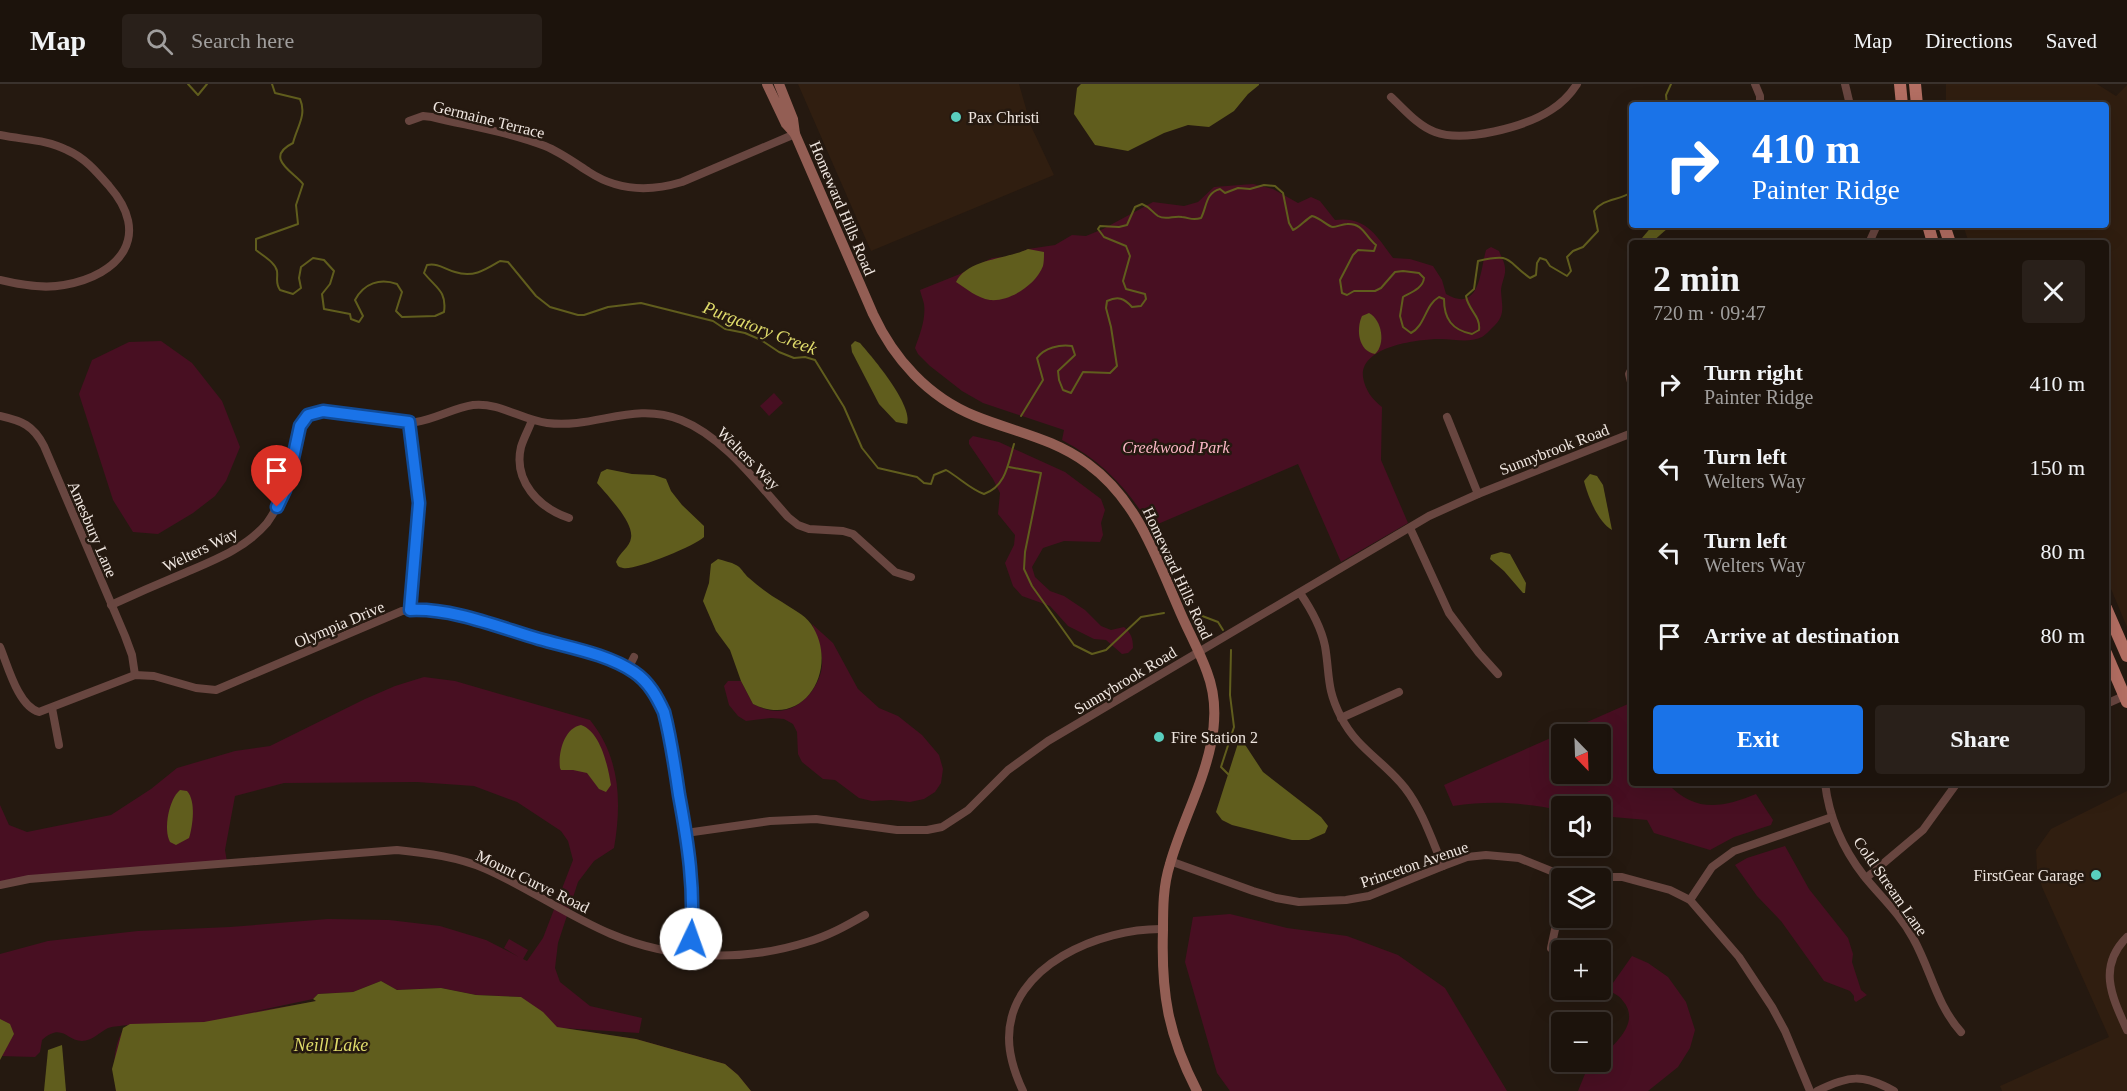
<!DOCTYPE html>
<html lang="en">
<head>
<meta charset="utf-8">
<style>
  :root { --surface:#1c130c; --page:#29201a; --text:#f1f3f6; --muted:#a09e9d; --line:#3a322d; --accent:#1a73e8 }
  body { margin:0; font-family:Georgia,serif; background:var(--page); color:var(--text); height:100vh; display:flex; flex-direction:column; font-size:22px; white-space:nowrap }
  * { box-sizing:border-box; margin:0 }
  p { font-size:20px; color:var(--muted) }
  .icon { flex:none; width:33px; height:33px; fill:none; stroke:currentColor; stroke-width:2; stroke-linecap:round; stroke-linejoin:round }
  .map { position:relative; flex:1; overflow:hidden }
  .details { position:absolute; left:1629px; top:156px; width:480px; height:546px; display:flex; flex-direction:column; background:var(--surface); border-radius:6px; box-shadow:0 6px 24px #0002,0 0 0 2px var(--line) }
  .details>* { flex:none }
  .hud { position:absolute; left:1629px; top:18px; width:480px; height:126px; border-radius:6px; box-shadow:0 6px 24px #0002,0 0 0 2px var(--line); background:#1a73e8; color:#fff; overflow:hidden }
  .needle { width:39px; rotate:157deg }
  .controls { position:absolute; left:1551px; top:640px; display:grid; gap:12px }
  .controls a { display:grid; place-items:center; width:60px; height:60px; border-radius:6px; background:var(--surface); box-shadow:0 6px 24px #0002,0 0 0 2px var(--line); font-size:30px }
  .pin { position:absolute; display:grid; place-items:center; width:51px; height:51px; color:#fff; margin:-62px -26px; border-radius:50% 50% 50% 0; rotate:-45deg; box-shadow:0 0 6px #0007 }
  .pin .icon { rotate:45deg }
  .me { position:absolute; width:66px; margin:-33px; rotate:3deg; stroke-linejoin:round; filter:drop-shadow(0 0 4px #0008) }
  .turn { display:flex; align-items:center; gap:21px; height:126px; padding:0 24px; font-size:27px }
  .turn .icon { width:78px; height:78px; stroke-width:2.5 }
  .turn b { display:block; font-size:42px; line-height:51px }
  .round { display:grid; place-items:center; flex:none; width:63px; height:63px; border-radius:6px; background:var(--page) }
  .overview { display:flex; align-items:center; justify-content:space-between; height:102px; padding:0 24px }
  h1 { font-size:36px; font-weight:700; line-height:45px }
  .action { display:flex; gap:12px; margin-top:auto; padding:12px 24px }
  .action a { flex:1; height:69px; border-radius:6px; background:var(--accent); color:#fff; font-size:24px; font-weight:700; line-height:69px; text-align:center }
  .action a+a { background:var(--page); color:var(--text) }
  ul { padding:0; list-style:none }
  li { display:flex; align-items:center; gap:18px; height:84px; padding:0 24px }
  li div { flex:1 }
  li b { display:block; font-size:22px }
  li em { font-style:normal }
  header { display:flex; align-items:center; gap:36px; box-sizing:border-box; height:84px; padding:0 30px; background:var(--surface); border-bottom:2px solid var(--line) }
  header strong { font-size:28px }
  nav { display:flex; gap:33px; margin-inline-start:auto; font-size:21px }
  .search { width:420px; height:54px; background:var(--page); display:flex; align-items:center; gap:15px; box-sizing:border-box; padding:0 21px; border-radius:6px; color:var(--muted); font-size:22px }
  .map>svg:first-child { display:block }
  .built { fill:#301e10 }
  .green { fill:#480f22; fill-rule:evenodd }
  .water { fill:#605d1d }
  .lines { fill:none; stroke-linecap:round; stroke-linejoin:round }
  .stream { stroke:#605d1d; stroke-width:2 }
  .street { stroke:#684640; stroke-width:8 }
  .secondary { stroke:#935e54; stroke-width:10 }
  .primary { stroke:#b46f63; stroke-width:12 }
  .route-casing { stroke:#114b97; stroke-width:15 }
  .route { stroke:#1a73e8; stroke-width:10 }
  .poi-dot { fill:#59cebe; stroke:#251910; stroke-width:2 }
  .labels { text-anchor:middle; stroke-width:5; stroke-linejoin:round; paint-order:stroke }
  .poi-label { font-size:16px; fill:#efe6e0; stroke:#251910; text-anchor:start }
  .street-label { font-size:16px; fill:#efe6e0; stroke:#251910 }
  .park-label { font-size:16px; font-style:italic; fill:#fdb8c7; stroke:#251910 }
  .water-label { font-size:18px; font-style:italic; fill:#e0dc6b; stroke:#251910 }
</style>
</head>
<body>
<header>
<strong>Map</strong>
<div class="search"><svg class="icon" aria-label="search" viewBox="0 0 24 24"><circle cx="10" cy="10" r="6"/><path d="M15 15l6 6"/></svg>Search here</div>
<nav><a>Map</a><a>Directions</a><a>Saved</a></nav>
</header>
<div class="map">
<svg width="2127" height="1007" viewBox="0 0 2127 1007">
  <rect width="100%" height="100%" fill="#251910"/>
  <!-- built -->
  <g class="built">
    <polygon points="798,0 1019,0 1031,42 1054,91 871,167"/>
    <polygon points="1946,0 2097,0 2116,12 2127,1 2127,543 2106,493 2106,159 1969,159 1963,141 2106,141 2106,21 1946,21"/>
    <polygon points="2127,707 2127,1007 2002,1007 2000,1002 2109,953 2042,803 2037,785 2036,766 2051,745"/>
  </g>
  <!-- green -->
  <g class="green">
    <path d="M1253,100L1273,105L1298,119L1311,113L1320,117L1335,136C1366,132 1376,151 1393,174L1410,175L1433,182L1442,196L1446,210C1480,230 1480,187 1486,166L1491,163L1499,167C1501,172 1505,179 1505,184C1506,192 1501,199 1501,207C1502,223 1506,232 1492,244C1489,247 1485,251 1482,253C1466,260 1452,254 1437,255C1414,256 1360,263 1363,293C1365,306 1372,315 1382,323L1381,376L1408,439L1341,478L1298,380L1151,443C1129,406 1101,376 1062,356L1064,346L983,319L962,307L930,282L918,270L915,264C920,250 926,235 924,220C923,215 921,211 920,206L960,190L992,174L1013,172L1028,165L1055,161L1072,151L1086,152L1103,145L1153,118L1184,122L1198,118L1214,103Z"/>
    <polygon points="161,257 192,279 222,317 240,363 226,397 215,412 193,429 158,450 133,448 113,416 79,310 92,276 129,258"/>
    <polygon points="774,309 783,319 769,332 760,322"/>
    <path d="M973,352L999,358L1065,388L1101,415L1105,426L1101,439L1103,451L1100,458L1064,457L1043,464L1032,483L1035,493L1050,507L1064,512L1085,526L1101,542L1111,546L1124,543C1131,549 1133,554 1133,564L1128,569L1122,570L1106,556L1094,555L1068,542L1050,522L1022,512L1013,502L1005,479L1014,461L1015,451L998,430L1000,409L993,395L969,360V356Z"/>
    <path d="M812,540L833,559L858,605L879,624L898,632L922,651L939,671L943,685L941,699L935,708L924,715L910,718L891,716L872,717L859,714L835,696L823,695L802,678L798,670L797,648L793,640L784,635L771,634L746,637L738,632L729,621L724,602L728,597H741L753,620C763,625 774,629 785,626C804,622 821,600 822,581C823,567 817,554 812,540Z"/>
    <path d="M424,593L455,597L590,636C620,673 622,718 614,764L594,777L578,798L558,859L555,884L560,898L590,922L642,934L639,949L562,944L636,955L725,980L738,991L751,1007H116C113,987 112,955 128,941C121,942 114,942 108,944C100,948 92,957 82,957C67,957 62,938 42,956L40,968L35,973L0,972V870L48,857L138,847L230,843L328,835L389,836L440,842L486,856L519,873L504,864L509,855L528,866L523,875L527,877L543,854L573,776L568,757L561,747L517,718L474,702L417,698L284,699L235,712L225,766L227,778L0,801V721L9,741L27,748L111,731L151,705L177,684L235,667L270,662L365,615L395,602ZM381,897L397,906L441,904L476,911L521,913L318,917L247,929L313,915L318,910L353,908Z"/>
    <path d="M1628,620L1632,627V699H1667C1695,729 1722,724 1756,710L1773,736L1771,741L1734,753L1710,766L1654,749L1647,736L1601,732L1600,723H1562L1561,726C1523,719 1493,716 1453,722L1444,701ZM1562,651H1600V690H1562Z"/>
    <polygon points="1785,762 1809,805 1848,854 1853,870 1852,878 1861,906 1867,911 1856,918 1854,916 1854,912 1850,907 1824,897 1781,837 1757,812 1735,781 1747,774"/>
    <polygon points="1230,830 1287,844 1347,852 1398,871 1445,904 1507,1007 1230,1007 1217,989 1185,878 1193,833"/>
    <path d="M1632,872L1648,879L1668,893L1686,918L1695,946L1690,964L1678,983L1648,1007H1578L1587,985L1595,978H1600L1601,973C1615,960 1641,938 1623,917C1620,912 1613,909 1608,906Z"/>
  </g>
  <!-- water -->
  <g class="water">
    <polygon points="1081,0 1259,0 1259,1 1248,10 1234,27 1209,43 1188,41 1164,49 1128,67 1095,61 1074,30 1077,4"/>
    <polygon points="1653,141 1668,141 1668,144 1651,159 1640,159 1642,154"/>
    <path d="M1028,165L1044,168C1044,172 1044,178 1043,182C1036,201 1009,218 990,216C977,214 967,205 956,198C967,175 1007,175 1028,165Z"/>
    <path d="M1369,229C1382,236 1386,260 1375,270C1358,267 1356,245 1362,232Z"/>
    <path d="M855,257L860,259C873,274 913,321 907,340L896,338L879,320L852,268L851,261Z"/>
    <path d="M607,385L632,390L654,391L666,395L671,407L682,421L704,442V453C695,462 634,487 623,484C618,483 618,482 616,478C619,469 630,463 631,454C634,438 607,411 597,399L601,388Z"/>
    <path d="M1590,390L1597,392L1603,401L1612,446C1598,438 1588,413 1584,397Z"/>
    <polygon points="1501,468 1510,470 1526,499 1525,509 1523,509 1504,487 1490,475 1491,471"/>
    <path d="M718,475C724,477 731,478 736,481C741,483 744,490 749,494C759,503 770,511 782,518C792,525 804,530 811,540C840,582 806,646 753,620L741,597L730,566L716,547L703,517L709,499L711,480Z"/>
    <path d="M581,641C601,648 608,683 611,701L606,708L599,705L587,689L573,686H561L560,684C558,669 564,644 581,641Z"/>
    <polygon points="1240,653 1263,688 1321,733 1328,742 1325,749 1309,756 1292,756 1232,741 1222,736 1216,728"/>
    <path d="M180,706L187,707C196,717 193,741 189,754L176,761L170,758C163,745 169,715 180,706Z"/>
    <polygon points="381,897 397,906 441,904 476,911 521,913 543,928 557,943 636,955 725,980 738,991 751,1007 116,1007 112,985 123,944 130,940 204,938 316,917 313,915 318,910 353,908"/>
    <polygon points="0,935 10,940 14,950 0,976"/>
    <polygon points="62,961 66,1007 44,1007 48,966"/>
  </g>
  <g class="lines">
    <!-- stream -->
    <g class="stream">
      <polyline points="188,0 198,11 207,0"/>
      <path d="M272,0L275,9L300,15C307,31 297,43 293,59C263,74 294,88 303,100L296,121L298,140L256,155V166C263,172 275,178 277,187C278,195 275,199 280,206L293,210L301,204L299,194L301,183L313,174L324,176L334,187L330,200L322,210L324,225L350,230L351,235L359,238L363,232L355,216C364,199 380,194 397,200L402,208L396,227L402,233L435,232L444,228C447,207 436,204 424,189L427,181C439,179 444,185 455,188C473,194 485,186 500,177L508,178L536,212L550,223L578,231H584L608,223L641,219L713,237L725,245L745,249L761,256L779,268L794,274L805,273L815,276L844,323L862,364L878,384L917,393L924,399L931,400L934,391L946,386C960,394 970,405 984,410C1006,402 1008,380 1014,360"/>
      <polyline points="1667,21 1666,11 1671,0"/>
      <path d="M1021,332L1043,296L1037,274C1044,264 1060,260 1072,262L1075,271L1058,287L1059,296L1063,306L1071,309L1083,288L1110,289L1117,282L1111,243L1106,224L1107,217C1118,212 1124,214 1132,223L1141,222L1146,215L1145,210L1126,205L1123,197L1130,172L1126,162L1104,153L1098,145L1100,142L1119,143L1127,141L1135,123L1142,120C1150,123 1152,128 1158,132C1166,137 1174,131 1182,133C1191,134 1192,137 1201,134C1207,123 1205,109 1220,105L1225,109L1238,104L1250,105L1264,101L1275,102L1283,109L1289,139L1293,146C1299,144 1306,135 1312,132C1321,134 1328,143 1333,143C1337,143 1342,140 1347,140C1363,139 1365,152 1376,161L1374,167L1358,166L1353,171L1340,196L1342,209L1347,211L1354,207H1375L1381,204L1395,188L1403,187L1419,189L1424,194C1423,204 1412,208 1403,213L1400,232L1403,243L1411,249C1425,242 1425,221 1439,213L1444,215C1444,235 1452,246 1472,250L1479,246C1481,232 1468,226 1466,212L1474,205L1478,177C1513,169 1505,176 1530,194L1536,191L1537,179L1540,174L1546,176L1550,182L1567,192L1571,187L1567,173L1573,167L1583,163L1598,147L1594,127C1604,114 1618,117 1632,108"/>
      <polyline points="1009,383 1041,389 1025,468 1024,485 1032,502 1074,561 1092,570 1106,566 1141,533 1164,529"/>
      <polyline points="1197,530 1218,538 1223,546"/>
      <polyline points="1230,692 1221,683 1234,643 1230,611 1231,566"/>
    </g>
    <!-- street -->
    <g class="street">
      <polyline points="1755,0 1760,12 1760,21"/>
      <polyline points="1845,0 1850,21"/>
      <path d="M1391,13C1404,25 1418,42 1435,48C1464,59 1525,43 1551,26C1562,19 1570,11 1577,0"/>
      <path d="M409,37L423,32L432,33C469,42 509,48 545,62C560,68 575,79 589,88C618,107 649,108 682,98L795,50"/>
      <path d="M0,51C23,56 46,55 67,66C85,74 96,87 109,102C152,151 121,191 64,201C43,205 21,201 0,196"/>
      <polyline points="1869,159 1877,141"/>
      <polyline points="1632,284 1629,290 1632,302"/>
      <path d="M0,332C22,337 33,341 44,362L125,552L132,571L135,591"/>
      <polyline points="1447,333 1478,410"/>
      <path d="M532,336C529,345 524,353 521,363C513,397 539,424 569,434"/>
      <polyline points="409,338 419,419 410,526"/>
      <polyline points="1410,444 1449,529 1479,569 1498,590"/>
      <path d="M1300,509C1311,525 1321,543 1325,562C1330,591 1326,604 1341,633C1357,665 1384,677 1405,704C1422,726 1432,756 1443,782"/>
      <path d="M111,521C135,510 158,500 182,490C212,477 245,465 267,439C274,429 280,418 285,407C292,390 294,339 308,331C327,319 389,341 416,338C436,335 453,324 473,321C499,318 522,336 547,339C596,345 633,317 681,336C724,353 758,400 788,433L798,441L809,445L843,447L853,450L895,488L911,493"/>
      <path d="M0,563C8,582 18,622 39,628L135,591L154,592L196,604L216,606L402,527L418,526L445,528L610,575L637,590L648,601L658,614L664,628L691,778L693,809L690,869"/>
      <polyline points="628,585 634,573"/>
      <polyline points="2106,620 2124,612"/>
      <polyline points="52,624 59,661"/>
      <polyline points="1341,634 1399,608"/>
      <path d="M1825,699C1829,733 1843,765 1864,792C1881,813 1900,830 1913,854C1931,886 1936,920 1961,948"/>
      <polyline points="686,749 770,737 816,735 897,746 927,746 942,743 968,726 1008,686 1048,657 1429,432 1478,410 1632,349"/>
      <polyline points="1170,777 1253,807 1276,814 1299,818 1346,816 1369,812 1443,782 1467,773 1486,771 1519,774 1566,793 1622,793 1670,806 1690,816 1739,873 1772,923 1785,947 1810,1007"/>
      <polyline points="1866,794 1923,746 1957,699"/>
      <path d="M0,801L29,795L397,766C427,769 458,773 486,785C529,804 568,832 611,850C672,876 744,878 807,858C828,852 846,842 865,831"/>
      <polyline points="1690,816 1712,783 1734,767 1832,733"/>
      <path d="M2127,853C2097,883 2112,913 2127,946"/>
      <polyline points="1551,864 1562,813"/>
      <path d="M1023,1007C1015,990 1009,973 1009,954C1009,881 1101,844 1163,845"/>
      <path d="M1817,1007C1849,991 1863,990 1894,1007"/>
    </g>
    <!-- secondary -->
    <g class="secondary">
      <polyline points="767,0 786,40 795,50 793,35 779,0"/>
      <path d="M795,50L873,230C894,275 928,313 975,332C1014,348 1053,354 1088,380C1136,415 1155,470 1178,523C1187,545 1199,566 1207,588C1232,653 1187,719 1170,780C1163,802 1163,824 1163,846C1161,909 1168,951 1197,1007"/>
    </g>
    <!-- primary -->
    <g class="primary">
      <polyline points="1900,0 1902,21"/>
      <polyline points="1915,0 1917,21"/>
      <polyline points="1928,141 1933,159"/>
      <polyline points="1944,141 1950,159"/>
      <polyline points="2106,524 2127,572"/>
      <polyline points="2106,569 2127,618"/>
    </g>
  </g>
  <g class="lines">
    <defs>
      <path id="route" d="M277,423L285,406L290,388L300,342L308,331L323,327L409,338L419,419L410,526C453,524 498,543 539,555C571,564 607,570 634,588C649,598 657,613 664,628C671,655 675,683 679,711C688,759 695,805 691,855"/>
    </defs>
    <!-- route casing -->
    <use href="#route" class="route-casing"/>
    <!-- route -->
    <use href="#route" class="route"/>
  </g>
  <!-- markers -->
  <g class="poi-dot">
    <circle cx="956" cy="33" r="6"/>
    <circle cx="1159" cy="653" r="6"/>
    <circle cx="2096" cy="791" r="6"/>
  </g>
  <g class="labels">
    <!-- poi labels -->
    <g class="poi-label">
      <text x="968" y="39">Pax Christi</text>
      <text x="1171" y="659">Fire Station 2</text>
      <text x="2084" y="797" text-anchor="end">FirstGear Garage</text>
    </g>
    <!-- street labels -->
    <g class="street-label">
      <text transform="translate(489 35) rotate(14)" y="6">Germaine Terrace</text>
      <text transform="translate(843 124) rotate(67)" y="6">Homeward Hills Road</text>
      <text transform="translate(1554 365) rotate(-21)" y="6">Sunnybrook Road</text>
      <text transform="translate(749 374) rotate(45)" y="6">Welters Way</text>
      <text transform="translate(93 445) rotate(67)" y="6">Amesbury Lane</text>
      <text transform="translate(200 465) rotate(-26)" y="6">Welters Way</text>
      <text transform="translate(1178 489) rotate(65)" y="6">Homeward Hills Road</text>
      <text transform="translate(339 540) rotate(-23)" y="6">Olympia Drive</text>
      <text transform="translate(1125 596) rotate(-31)" y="6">Sunnybrook Road</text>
      <text transform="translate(1414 780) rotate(-19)" y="6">Princeton Avenue</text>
      <text transform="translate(533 797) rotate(26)" y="6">Mount Curve Road</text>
      <text transform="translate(1891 802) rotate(55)" y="6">Cold Stream Lane</text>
    </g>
    <!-- park labels -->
    <g class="park-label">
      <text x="1176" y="369">Creekwood Park</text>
    </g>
    <!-- water labels -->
    <g class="water-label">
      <text transform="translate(760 244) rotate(21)" y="6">Purgatory Creek</text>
      <text x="331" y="967">Neill Lake</text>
    </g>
  </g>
</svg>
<div class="controls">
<a><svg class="needle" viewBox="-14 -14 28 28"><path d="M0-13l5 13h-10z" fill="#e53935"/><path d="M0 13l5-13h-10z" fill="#a09e9d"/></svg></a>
<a><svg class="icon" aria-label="sound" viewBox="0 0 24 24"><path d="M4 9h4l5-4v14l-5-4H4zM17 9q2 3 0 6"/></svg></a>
<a><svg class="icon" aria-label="layers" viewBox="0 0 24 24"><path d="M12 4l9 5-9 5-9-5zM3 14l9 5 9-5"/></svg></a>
<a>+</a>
<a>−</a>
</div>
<div class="pin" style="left:277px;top:423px;background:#d93025"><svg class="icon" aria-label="arrive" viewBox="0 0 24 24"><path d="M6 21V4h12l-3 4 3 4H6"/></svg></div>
<svg class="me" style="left:691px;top:855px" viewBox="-20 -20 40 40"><circle r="19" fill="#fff"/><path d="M0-13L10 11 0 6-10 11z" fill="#1a73e8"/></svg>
<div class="hud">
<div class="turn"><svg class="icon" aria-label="right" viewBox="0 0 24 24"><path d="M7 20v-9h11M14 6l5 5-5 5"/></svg><div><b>410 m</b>Painter Ridge</div></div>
</div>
<section class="details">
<div class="overview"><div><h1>2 min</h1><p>720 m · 09:47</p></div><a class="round"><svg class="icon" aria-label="close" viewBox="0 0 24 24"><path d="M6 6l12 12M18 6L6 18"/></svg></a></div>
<ul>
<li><svg class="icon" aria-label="right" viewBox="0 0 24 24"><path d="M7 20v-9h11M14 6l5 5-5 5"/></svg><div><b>Turn right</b><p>Painter Ridge</p></div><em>410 m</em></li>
<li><svg class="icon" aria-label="left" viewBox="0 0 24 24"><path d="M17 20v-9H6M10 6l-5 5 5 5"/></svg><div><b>Turn left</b><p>Welters Way</p></div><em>150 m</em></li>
<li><svg class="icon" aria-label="left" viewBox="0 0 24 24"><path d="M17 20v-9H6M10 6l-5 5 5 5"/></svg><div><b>Turn left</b><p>Welters Way</p></div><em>80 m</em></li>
<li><svg class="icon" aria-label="arrive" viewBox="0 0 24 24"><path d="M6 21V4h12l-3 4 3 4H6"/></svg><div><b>Arrive at destination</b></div><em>80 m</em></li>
</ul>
<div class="action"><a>Exit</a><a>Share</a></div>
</section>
</div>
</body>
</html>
